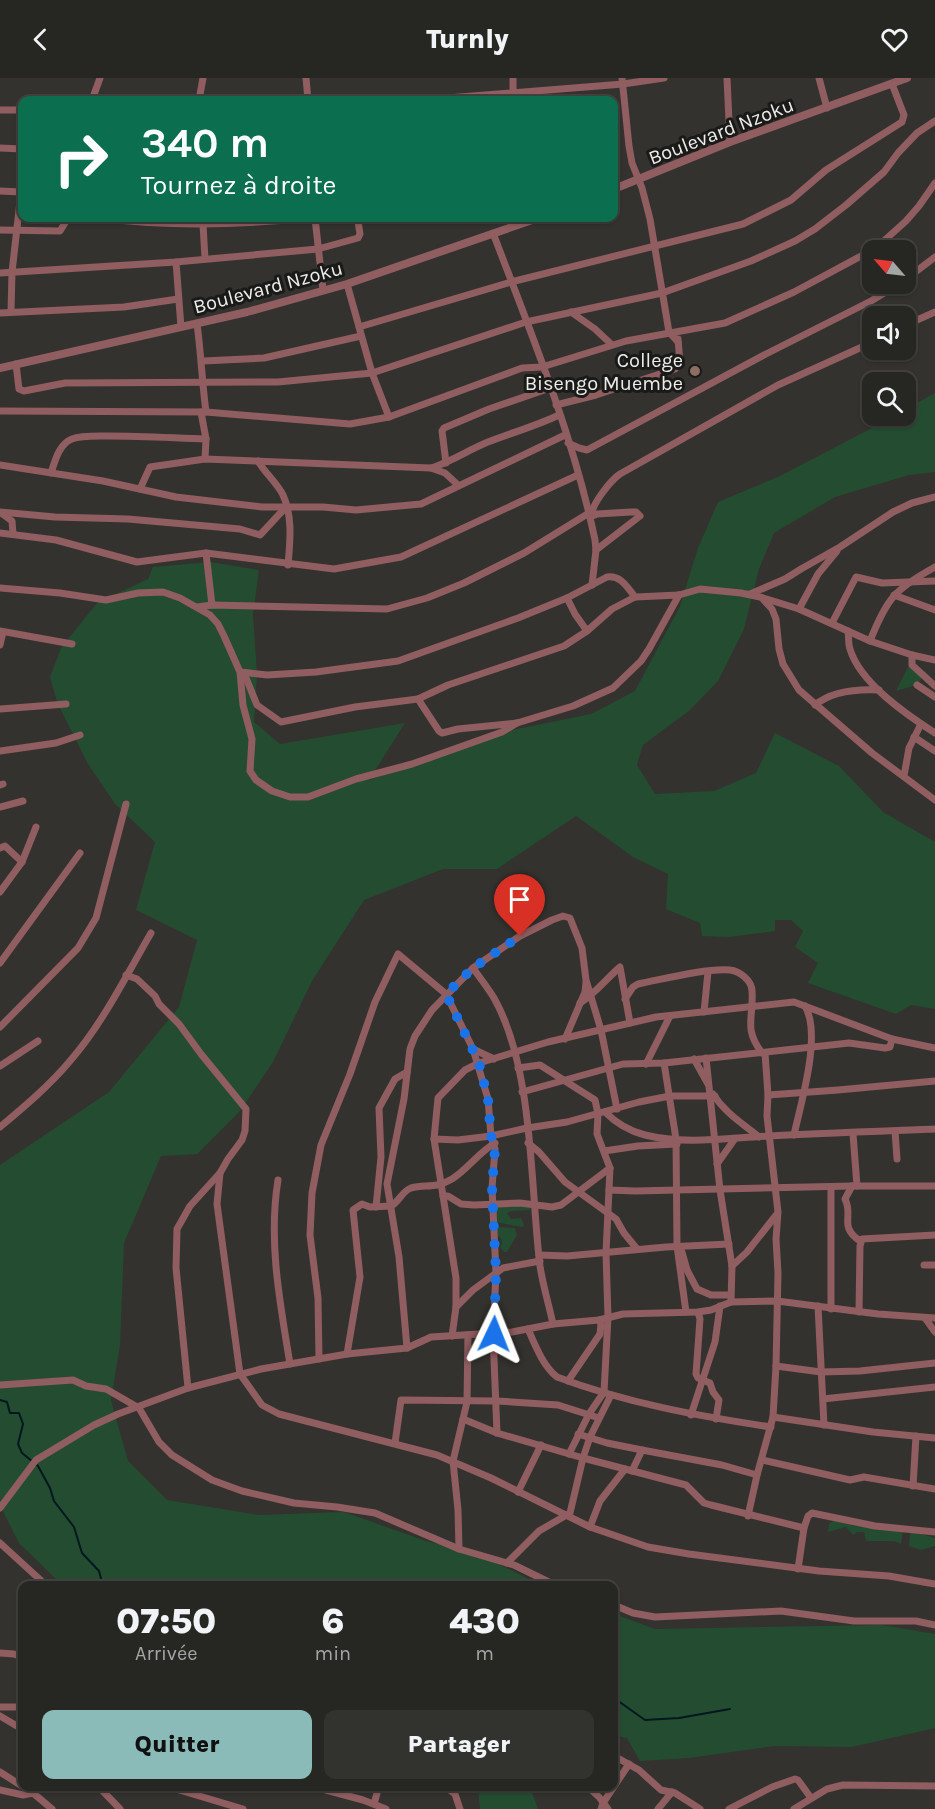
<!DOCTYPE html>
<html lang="fr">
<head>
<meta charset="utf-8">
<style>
  :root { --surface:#262622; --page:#32322f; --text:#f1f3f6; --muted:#a4a5a5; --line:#424340; --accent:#8bbbb9 }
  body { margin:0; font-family:Karla,sans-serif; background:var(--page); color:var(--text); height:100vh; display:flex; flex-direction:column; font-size:22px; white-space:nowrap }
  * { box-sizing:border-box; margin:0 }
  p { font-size:20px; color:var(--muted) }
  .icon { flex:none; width:33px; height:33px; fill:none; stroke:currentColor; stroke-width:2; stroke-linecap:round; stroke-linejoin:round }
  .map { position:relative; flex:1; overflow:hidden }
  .panel { position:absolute; left:18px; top:1503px; width:600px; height:210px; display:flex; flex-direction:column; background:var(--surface); border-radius:12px; box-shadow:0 2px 4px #0004,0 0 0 2px var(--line) }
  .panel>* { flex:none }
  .hud { position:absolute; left:18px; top:18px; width:600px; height:126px; border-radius:12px; box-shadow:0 2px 4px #0004,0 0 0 2px var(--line); background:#0b6e4f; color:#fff; overflow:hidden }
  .needle { width:39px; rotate:298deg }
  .fabs { position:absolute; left:862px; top:162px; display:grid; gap:12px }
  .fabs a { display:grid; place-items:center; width:54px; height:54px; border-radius:12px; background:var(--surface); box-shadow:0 2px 4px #0004,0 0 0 2px var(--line); font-size:30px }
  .pin { position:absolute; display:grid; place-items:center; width:51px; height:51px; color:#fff; margin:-62px -26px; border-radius:50% 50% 50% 0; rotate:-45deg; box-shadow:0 0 6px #0007 }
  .pin .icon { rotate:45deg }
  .me { position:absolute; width:66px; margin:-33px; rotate:2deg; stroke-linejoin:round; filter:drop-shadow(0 0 4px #0008) }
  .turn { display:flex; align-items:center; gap:21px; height:126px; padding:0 24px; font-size:27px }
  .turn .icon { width:78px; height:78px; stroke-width:2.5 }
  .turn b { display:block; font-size:42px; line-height:51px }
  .eta { display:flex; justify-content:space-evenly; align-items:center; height:102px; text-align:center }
  .eta b { font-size:36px; font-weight:800; line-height:42px }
  .action { display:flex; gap:12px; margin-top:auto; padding:12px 24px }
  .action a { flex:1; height:69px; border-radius:12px; background:var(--accent); color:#111; font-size:24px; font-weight:800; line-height:69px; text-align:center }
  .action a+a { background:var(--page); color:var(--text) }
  header { display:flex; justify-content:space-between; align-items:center; height:78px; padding:0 24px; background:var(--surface); font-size:27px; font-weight:800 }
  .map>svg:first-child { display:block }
  .green { fill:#244c31 }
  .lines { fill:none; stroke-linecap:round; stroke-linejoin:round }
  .stream { stroke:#001920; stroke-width:2 }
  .minor { stroke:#905d60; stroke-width:7 }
  .tertiary { stroke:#905d60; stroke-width:8 }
  .route { stroke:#1a73e8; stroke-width:10; stroke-dasharray:0 18 }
  .education-dot { fill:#8d6e63; stroke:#1a1a18; stroke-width:2 }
  .labels { text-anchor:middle; stroke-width:6; stroke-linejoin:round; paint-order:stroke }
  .street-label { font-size:20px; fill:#edece9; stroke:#1a1a18 }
  .poi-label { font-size:20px; fill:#edece9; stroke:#1a1a18; text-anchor:end }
</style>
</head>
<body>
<header><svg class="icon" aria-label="back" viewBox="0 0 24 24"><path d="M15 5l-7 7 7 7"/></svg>Turnly<svg class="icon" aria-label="heart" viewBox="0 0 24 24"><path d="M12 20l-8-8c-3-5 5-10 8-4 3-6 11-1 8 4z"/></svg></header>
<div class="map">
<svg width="935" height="1731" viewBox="0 0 935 1731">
  <rect width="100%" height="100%" fill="#33322e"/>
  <!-- green -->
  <g class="green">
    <polygon points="935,315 935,394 909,397 835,419 774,455 759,491 744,551 718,603 690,632 643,667 637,687 655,716 714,713 756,695 775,655 839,688 883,734 935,764 935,931 911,927 896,936 808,905 818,885 795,869 803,853 791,842 775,842 775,853 728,859 702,858 700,845 666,831 668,796 633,779 576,738 497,791 443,791 364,822 312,903 273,984 240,1033 197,1076 161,1078 124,1165 120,1267 111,1322 128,1383 167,1422 259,1437 344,1434 426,1463 476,1475 541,1507 62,1507 19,1465 0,1427 0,1087 109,1014 179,929 197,862 136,832 155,764 115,726 88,686 57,624 50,599 61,570 97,525 148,501 153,489 210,484 259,492 253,537 257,596 254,644 280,666 405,645 369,702 512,652 591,636 635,613 680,528 698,470 718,424 780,398 895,338 906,338 906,331"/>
    <polygon points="908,589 926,594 917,607 896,613"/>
    <polygon points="496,1128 531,1128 530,1132 512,1133 507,1135 511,1141 521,1140 524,1147 522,1149 495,1144"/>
    <polygon points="500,1149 515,1150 517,1157 507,1174 504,1174 500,1169 502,1166 501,1160 496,1157 496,1151"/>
    <polygon points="834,1442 873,1449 876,1452 903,1453 901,1466 894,1463 866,1463 864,1454 857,1454 853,1457 846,1449 828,1454 829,1446"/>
    <polygon points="910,1453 935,1460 935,1468 921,1472 909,1468"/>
    <polygon points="614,1536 655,1551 882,1547 935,1556 935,1650 852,1669 774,1668 689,1680 640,1683 627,1660 614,1657"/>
    <polygon points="478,1709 530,1709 538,1731 480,1731"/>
  </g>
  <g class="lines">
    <!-- stream -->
    <g class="stream">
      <polyline points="0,1322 7,1324 10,1335 19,1335 23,1346 18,1366 22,1375 38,1388 50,1410 54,1423 74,1449 82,1475 99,1493 103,1508"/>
      <polyline points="614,1620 645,1642 679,1640 730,1631"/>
    </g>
    <!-- minor -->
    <g class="minor">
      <polyline points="306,0 308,22"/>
      <polyline points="513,0 513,22"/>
      <polyline points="622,0 629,68 632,85 642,110 650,141 669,254 678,264"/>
      <polyline points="727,0 730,64"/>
      <polyline points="819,0 827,30"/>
      <polyline points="92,22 100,0"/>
      <polyline points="199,22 203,0"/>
      <polyline points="422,22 623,6 664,0"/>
      <polyline points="0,32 22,32"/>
      <polyline points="0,70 22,71"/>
      <polyline points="0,113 22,114"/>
      <path d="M100,140C170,149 239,147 308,140"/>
      <polyline points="315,140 323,212"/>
      <polyline points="203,146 205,181"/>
      <polyline points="0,152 60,153 68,140"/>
      <path d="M493,155C531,255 573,357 595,462L596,472L592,507"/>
      <polyline points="176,184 181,249"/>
      <polyline points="0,195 176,184 318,171 358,160 360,156 358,143 366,140"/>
      <polyline points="906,201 935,179"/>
      <polyline points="347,206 372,295 389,339"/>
      <polyline points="11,234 12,194 22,106"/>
      <polyline points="571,234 595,251 611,266"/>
      <polyline points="0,235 124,229 178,221"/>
      <path d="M197,246C201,275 202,304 206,334"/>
      <polyline points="906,247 935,234"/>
      <polyline points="359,249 511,204 743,146 791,122 826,92 902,44 904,37 892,6"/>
      <polyline points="203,283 264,280 361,258"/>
      <polyline points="16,286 19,311 24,313 65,305 278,304 372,295 526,244 662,215 751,183 795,163 815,151 846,127 884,94 898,75 917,55 935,43"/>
      <polyline points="556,327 596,317 675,291 680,285 678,261"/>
      <polyline points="0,333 206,334 350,346 389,339 522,290 542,289 626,263 725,245 794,214 876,170 906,143 919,128 935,105"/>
      <polyline points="201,334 206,361 205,381"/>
      <polyline points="568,365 579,370 587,372 766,276 871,223 899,206"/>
      <path d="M258,383C265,395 277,405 283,417C293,439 290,464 288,487"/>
      <polyline points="446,385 442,353 444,350 489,331 550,310"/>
      <polyline points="0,387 103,403 176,419 262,429 323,429 356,432 421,426 565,357"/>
      <path d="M431,390C451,384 468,372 488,364C511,355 536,348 559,337"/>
      <path d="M51,395C55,383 59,366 72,361C82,357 99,358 109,358C142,358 174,360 206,361"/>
      <polyline points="140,411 150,389 205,381 431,390 445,395 458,407"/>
      <polyline points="0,434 55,439 128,441 240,451 260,457 285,430"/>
      <polyline points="1,435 12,443 13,456"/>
      <path d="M592,437C591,427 611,402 620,396L778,307L873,264"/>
      <polyline points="590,439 597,436 631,434 636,434 640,438 596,472"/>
      <polyline points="0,455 56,462 137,484 206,475 334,491 401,479 578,397"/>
      <polyline points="206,475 212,527"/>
      <polyline points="0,510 60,515 106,522 138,515 163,514 180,520 210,537 218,546 224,558 240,594 243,627 252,661 250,693 256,702 272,713 290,719 308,719 356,701 412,686 502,654 517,645"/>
      <polyline points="750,516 785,501 801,491 840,469 893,434 912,425 935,419"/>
      <polyline points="894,517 935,532"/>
      <polyline points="567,520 575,536 587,553"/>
      <polyline points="762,520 772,531 776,541 779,571 783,586 799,612 872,675 935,722"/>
      <polyline points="197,529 212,527 387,531 427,520 464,505 524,475 589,435"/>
      <polyline points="799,531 818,496 837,473"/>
      <polyline points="832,545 856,499 882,505 935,503"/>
      <polyline points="0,553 72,566"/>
      <path d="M848,553C849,559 848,566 850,571C860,605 907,637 935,655"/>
      <path d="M870,563C887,520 895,511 935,489"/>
      <polyline points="0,567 3,554"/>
      <polyline points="912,577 912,587 935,608"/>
      <path d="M241,594L267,597L316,594L398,583L518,540L567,520L607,499C621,497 627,509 635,519"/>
      <polyline points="244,595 257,627 281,644 355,629 418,621 448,607 564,568 587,553 612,531 635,519 679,517 700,511 741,515 760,519 799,531 870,563 912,577 935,582"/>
      <polyline points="917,607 935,619"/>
      <polyline points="418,621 439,653 442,655 458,651 517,645 573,628 613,610 641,583 649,571 679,517"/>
      <path d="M815,627C832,613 858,611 879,612"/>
      <polyline points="0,631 66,626"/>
      <polyline points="914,659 935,673"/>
      <polyline points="0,673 56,665 80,657"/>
      <polyline points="904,698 909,670 921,646"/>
      <polyline points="0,707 3,706"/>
      <polyline points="0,729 23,723"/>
      <polyline points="0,770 5,768 22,784"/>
      <polyline points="0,814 22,784 36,749"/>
      <polyline points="0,885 80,775"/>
      <path d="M473,890C480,900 488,910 494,920C534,991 530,1108 540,1188C543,1208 549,1227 553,1246"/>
      <polyline points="126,897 137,901 155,918 159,926 179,946 201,976 246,1031 245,1053 242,1062 228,1081 220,1095 217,1126 240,1296 262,1327 279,1336 437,1377 491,1400 590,1449 648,1469 689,1476 819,1493 889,1498 935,1506"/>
      <path d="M625,921L633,909L638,906C664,901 705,890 730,892C740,893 752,903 752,913C754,940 743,950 762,975"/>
      <path d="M580,925C595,916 606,901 620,889L630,945"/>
      <polyline points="704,934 708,894"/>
      <polyline points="0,949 78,870 96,840 126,726"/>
      <polyline points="565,961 585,914 586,904"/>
      <polyline points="473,971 494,981"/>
      <polyline points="706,980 720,1112 732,1188 731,1224"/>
      <polyline points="694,981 708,1006"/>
      <polyline points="664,985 676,1061 677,1168 686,1234"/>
      <polyline points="646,986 670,938"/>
      <polyline points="0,988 38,963"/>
      <polyline points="518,990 540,987 595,1022 598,1036 597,1056 610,1090 606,1175 608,1239 604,1314 589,1336 569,1376"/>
      <polyline points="522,1014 623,986 664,985 849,965 885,970 890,969 892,961"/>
      <path d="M713,1016C725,1035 742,1045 759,1059"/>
      <polyline points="768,1017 838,1012 935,1003"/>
      <path d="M605,1034C616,1045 629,1053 645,1057C685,1067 728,1060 769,1058C824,1055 880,1053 935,1051"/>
      <path d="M0,1049C25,1028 49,1008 70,983C103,945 126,898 151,855"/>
      <polyline points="895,1053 897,1081"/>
      <polyline points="853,1056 857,1108"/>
      <path d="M794,1057C801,1024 822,957 805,928"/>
      <polyline points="434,1061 458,1062 491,1058 527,1050 567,1044 639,1024 670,1018 715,1018"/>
      <polyline points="528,1065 539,1074 565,1104 616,1141 624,1155 637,1171"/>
      <polyline points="604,1073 638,1068 677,1066"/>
      <polyline points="717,1086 734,1062"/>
      <path d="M278,1102C268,1163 280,1225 290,1286"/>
      <path d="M852,1108L845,1121C854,1138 838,1148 860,1163"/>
      <polyline points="609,1112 635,1113 852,1108 935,1108"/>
      <polyline points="443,1118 448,1118 461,1126 474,1127 520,1125 552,1129 561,1127 610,1090"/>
      <polyline points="376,1129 381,1079 379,1030 395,1001 407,994"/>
      <polyline points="682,1174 687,1192 697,1211 711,1217 730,1217"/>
      <polyline points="539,1177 567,1178 666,1169 729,1166"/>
      <polyline points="924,1187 935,1187"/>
      <polyline points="732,1188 747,1174 777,1136"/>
      <polyline points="818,1228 824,1347"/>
      <polyline points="456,1229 473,1212 503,1190 540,1183"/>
      <polyline points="831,1231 831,1109"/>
      <polyline points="698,1234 700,1241 696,1296 698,1300 710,1305 713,1314 719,1322 716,1341"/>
      <polyline points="859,1234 860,1168 862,1161 935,1157"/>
      <polyline points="925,1240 935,1254"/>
      <path d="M528,1251C535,1267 543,1288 557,1299C626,1325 698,1338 771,1349"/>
      <polyline points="452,1258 456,1229 456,1200 434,1061 438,1020 465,992 479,985 548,964 656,939 794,924 892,961 935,970"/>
      <polyline points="407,1270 399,1179 387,1106 404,1021 410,971 415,958 432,932 473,890 520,858 552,842 563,838 570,840 582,870 586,902 601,952 617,1031"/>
      <path d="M347,1276L360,1199L353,1132L362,1126L370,1129L391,1128C399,1124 402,1113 411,1110C426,1106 435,1111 452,1101C468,1091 478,1075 495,1065"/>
      <polyline points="319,1281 318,1220 310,1157 312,1115 321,1067 350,996 375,924 398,876 446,916 473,971 488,1021 491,1058 495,1071 492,1110 496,1195 493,1256 497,1355"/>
      <polyline points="776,1288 821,1294 860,1293 935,1285"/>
      <polyline points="568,1303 600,1256 601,1246 599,1242"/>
      <polyline points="0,1307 73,1302 86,1308 106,1311 139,1330 159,1364 172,1377 212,1402 242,1413 294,1425 337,1429 375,1435 459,1471 514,1487 557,1508"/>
      <polyline points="188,1310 176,1190 177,1151 190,1128 220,1095"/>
      <polyline points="823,1321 935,1309"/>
      <polyline points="691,1337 715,1264 720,1228"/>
      <polyline points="773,1339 873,1354 935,1360"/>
      <polyline points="463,1341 497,1355 583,1380 686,1407 704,1425 711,1427 804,1450"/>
      <polyline points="578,1356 607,1365 642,1372"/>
      <polyline points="395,1365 401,1322 497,1323 558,1327 599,1340"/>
      <polyline points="762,1382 850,1402 864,1399 935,1411"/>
      <polyline points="632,1393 642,1372 722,1387 757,1397"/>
      <polyline points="913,1408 916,1358"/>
      <polyline points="518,1414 541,1367"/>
      <polyline points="0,1430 36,1382 94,1347 118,1336 188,1310 261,1291 347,1276 407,1270 431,1259 512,1254 553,1246 599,1242 623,1236 698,1234 711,1232 731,1224 777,1223 878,1236 935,1240"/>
      <polyline points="748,1438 757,1397 773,1339 776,1288 778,1195 776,1161 778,1134 767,1038 768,1017 765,975"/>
      <polyline points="590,1449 600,1423 625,1391"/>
      <polyline points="0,1465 47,1508"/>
      <polyline points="459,1471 458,1432 453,1383 467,1324 468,1257"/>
      <polyline points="507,1485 539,1453 570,1435 583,1380 590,1359 611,1317"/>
      <polyline points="798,1491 804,1450 808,1438 812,1435 875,1448 935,1454"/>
      <polyline points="614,1527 633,1535 655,1539 781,1533 854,1543 916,1543 935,1547"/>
      <polyline points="0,1575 14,1576 22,1579"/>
      <polyline points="0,1629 22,1629"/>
      <polyline points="0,1638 22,1651"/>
      <polyline points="614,1678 639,1692 661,1712 675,1715 700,1731"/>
      <polyline points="0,1694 33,1715 52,1731"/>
      <polyline points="98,1708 120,1731"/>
      <polyline points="166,1708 243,1731"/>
      <polyline points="311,1708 363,1722 386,1731"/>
      <polyline points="444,1708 455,1716 460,1731"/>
      <polyline points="587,1708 599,1719 608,1731"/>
      <polyline points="0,1712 23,1717 33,1715"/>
      <polyline points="374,1726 379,1708"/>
      <polyline points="601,1731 603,1725 629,1686"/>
      <polyline points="658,1731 672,1714"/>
      <polyline points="729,1731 772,1709 795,1701 798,1702 811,1720"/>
      <polyline points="794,1731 827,1711 843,1707 935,1708"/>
    </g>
    <!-- tertiary -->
    <g class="tertiary">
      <polyline points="614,111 730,64 907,0"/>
      <polyline points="0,290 247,234 347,206 538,140"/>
    </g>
  </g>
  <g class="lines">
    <!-- route -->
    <polyline class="route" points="494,1256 496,1195 492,1110 495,1071 491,1058 488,1021 479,985 446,916 473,890 520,858"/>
  </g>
  <!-- markers -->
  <circle class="education-dot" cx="695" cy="293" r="6"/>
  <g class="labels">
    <!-- street labels -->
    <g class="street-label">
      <text transform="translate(721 53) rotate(-21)" y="7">Boulevard Nzoku</text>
      <text transform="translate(268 209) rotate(-15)" y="7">Boulevard Nzoku</text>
    </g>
    <!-- poi labels -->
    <g class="poi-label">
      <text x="683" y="289">College<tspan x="683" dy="23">Bisengo Muembe</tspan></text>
    </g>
  </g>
</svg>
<div class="fabs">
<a><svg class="needle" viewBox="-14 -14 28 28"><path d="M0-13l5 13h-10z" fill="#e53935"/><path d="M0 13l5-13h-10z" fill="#a4a5a5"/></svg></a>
<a><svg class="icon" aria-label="sound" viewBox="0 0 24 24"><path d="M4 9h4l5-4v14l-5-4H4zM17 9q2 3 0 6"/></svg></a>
<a><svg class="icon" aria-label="search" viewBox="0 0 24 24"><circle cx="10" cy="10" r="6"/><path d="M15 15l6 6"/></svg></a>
</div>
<div class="pin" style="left:520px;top:858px;background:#d93025"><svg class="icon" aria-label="arrive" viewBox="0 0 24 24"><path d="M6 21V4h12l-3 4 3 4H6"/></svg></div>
<svg class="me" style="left:494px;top:1256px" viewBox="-20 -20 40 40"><path d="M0-17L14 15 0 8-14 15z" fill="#1a73e8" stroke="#fff" stroke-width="4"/></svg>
<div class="hud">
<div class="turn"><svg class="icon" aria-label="right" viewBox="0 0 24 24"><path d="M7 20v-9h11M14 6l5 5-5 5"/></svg><div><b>340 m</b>Tournez à droite</div></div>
</div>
<section class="panel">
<div class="eta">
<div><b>07:50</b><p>Arrivée</p></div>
<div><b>6</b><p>min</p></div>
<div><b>430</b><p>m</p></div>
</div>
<div class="action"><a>Quitter</a><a>Partager</a></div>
</section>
</div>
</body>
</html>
